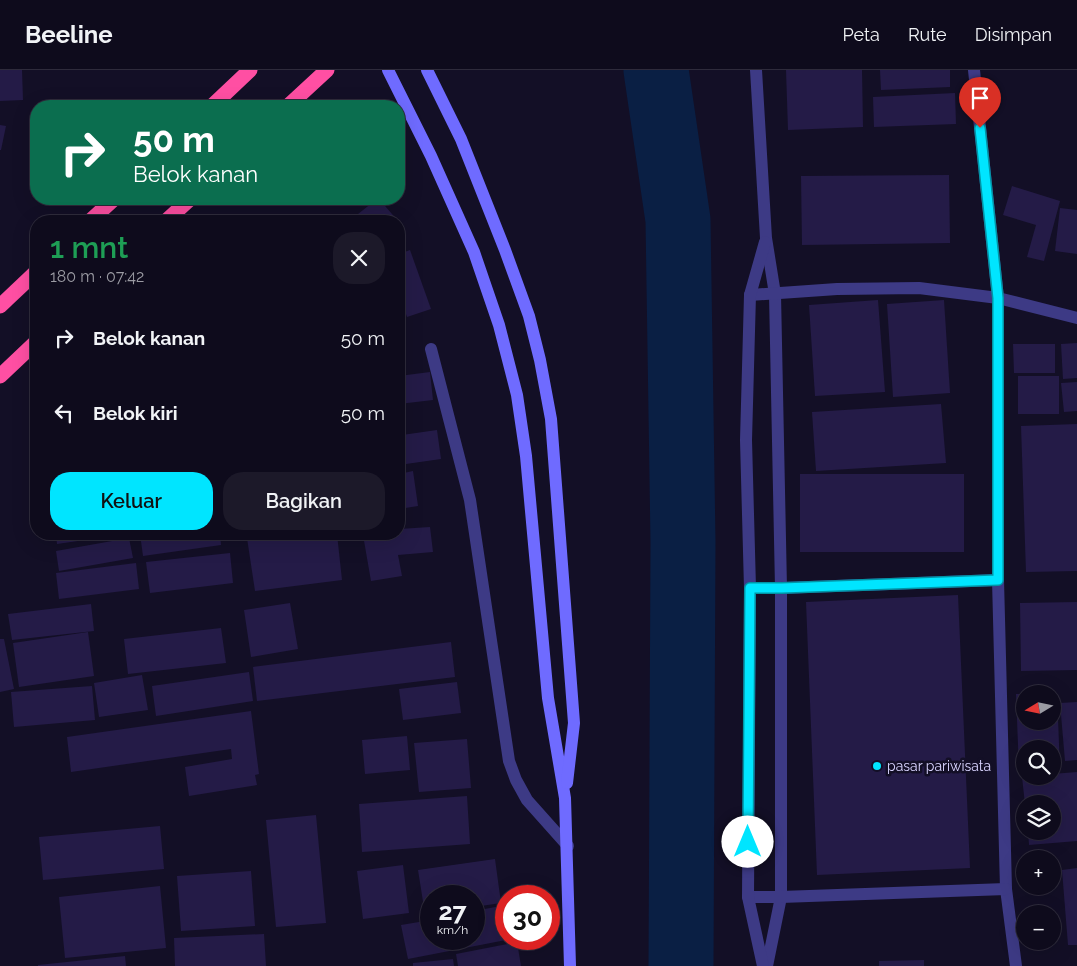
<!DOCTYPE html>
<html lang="id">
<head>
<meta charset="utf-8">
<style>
  :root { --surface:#0e0b1c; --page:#1c1929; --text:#f1f3f6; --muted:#9b9ba3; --line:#2e2b3b; --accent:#00e5ff }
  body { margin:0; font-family:Raleway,sans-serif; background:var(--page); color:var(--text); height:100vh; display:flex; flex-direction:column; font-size:19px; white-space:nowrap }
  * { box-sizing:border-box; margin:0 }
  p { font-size:16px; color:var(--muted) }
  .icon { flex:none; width:28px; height:28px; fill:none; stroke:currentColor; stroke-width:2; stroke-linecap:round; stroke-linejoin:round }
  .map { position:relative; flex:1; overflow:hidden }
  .side { position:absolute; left:30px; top:145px; width:375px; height:325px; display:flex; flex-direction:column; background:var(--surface); border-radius:20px; box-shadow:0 5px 20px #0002,0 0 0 1px var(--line) }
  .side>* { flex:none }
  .hud { position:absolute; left:30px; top:30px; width:375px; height:105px; border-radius:20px; box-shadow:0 5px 20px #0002,0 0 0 1px var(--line); background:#0b6e4f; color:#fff; overflow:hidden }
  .needle { width:32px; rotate:260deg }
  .tools { position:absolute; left:1016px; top:615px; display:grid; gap:10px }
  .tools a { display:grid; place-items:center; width:45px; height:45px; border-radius:50%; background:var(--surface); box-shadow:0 5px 20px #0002,0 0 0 1px var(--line); font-size:25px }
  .speed { position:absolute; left:420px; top:815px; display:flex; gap:10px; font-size:25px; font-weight:700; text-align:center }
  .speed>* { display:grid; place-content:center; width:65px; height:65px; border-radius:50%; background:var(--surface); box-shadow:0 5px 20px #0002,0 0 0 1px var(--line); line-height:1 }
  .speed small { font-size:12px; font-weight:400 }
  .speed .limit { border:8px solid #d22; background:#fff; color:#111 }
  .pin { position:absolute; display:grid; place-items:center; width:42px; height:42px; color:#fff; margin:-51px -21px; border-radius:50% 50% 50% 0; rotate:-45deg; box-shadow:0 0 5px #0007 }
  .pin .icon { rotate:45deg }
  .me { position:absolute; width:55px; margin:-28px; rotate:0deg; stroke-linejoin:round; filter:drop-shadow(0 0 4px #0008) }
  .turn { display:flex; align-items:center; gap:18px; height:105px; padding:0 20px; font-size:22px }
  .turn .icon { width:65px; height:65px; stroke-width:2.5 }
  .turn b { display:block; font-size:35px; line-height:42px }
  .round { display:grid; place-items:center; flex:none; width:52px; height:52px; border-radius:20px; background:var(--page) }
  .summary { display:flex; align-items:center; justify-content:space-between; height:85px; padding:0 20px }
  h1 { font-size:30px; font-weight:600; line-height:38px; color:#1e9e55 }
  .action { display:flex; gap:10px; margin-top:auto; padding:10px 20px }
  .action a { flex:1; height:58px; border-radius:20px; background:var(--accent); color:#111; font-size:20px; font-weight:600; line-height:58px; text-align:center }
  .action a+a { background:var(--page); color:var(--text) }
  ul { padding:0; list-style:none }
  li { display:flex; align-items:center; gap:15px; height:75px; padding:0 20px }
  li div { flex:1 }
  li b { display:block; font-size:19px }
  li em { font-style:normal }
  header { display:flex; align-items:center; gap:30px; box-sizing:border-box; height:70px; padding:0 25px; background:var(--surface); border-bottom:1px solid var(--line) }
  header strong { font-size:24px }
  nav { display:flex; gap:28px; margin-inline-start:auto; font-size:18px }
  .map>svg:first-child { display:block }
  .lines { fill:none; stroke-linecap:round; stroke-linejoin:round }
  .river { stroke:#0a1f44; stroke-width:65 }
  .building { fill:#241b47 }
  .street { stroke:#3d3a85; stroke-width:12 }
  .secondary { stroke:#6f6bff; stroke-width:12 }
  .highway { stroke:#ff4fa3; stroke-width:15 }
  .route-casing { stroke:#0095a6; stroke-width:12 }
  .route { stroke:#00e5ff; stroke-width:9 }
  .poi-dot { fill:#00e5ff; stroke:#130f26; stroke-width:2 }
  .labels { text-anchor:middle; stroke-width:5; stroke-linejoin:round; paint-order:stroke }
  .poi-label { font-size:14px; fill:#d9d4ff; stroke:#130f26; text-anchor:start }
</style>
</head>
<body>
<header>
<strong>Beeline</strong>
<nav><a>Peta</a><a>Rute</a><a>Disimpan</a></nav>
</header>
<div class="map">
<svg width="1077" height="896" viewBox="0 0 1077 896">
  <rect width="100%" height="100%" fill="#130f26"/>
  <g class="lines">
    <!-- river -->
    <polyline class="river" points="656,0 678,150 683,472 681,896"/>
  </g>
  <!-- building -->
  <g class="building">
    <polygon points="0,0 22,0 23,30 0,31"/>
    <polygon points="786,0 862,0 863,57 788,60"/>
    <polygon points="880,0 950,0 950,17 881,20"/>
    <polygon points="955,23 956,54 874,57 873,27"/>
    <polygon points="0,55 6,56 1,80 0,80"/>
    <polygon points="949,105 950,173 802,175 801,106"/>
    <polygon points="1012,116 1060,131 1044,191 1027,187 1036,155 1003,145"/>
    <polygon points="377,129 379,129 398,151 356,151 353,148"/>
    <polygon points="1060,138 1077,140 1077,184 1055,181"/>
    <polygon points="410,180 431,239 407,247 399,223 399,184"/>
    <polygon points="878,230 885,322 815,326 809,235"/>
    <polygon points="944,230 950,323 893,327 887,234"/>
    <polygon points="1077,273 1077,308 1063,309 1061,274"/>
    <polygon points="1013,274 1055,274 1055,303 1014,303"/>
    <polygon points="430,302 433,330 399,334 399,306"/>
    <rect x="1018" y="306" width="41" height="38"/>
    <polygon points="1077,312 1077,341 1064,342 1061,313"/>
    <polygon points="941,334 946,393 816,401 812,342"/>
    <polygon points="1077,354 1077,501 1026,502 1021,356"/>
    <polygon points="437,360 441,389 406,394 402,365"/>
    <polygon points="413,401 418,436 399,439 399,404"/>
    <rect x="800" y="404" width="164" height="78"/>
    <polygon points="430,457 433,482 398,485 402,506 371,511 363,465 399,464 399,459"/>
    <polygon points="56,464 120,464 120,465 57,474"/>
    <polygon points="140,464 220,464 221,475 143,486"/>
    <polygon points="277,464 337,464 342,510 255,521 247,468"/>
    <polygon points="129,468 133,488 59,501 56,481"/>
    <polygon points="230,483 233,513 150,523 146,492"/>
    <polygon points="136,493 139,519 59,529 56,503"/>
    <polygon points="958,525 970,798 817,805 806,532"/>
    <polygon points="1077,532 1077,600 1021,601 1020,533"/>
    <polygon points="290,533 298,579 251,587 244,540"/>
    <polygon points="91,534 94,561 12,570 8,544"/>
    <polygon points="221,558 226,593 128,604 124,569"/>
    <polygon points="88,562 94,606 19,617 13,573"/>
    <polygon points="0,569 4,569 14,619 0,622"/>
    <polygon points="451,572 455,607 257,631 253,597"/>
    <polygon points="249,602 253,631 156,646 152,616"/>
    <polygon points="142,605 148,640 99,647 94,613"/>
    <polygon points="457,612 461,643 403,650 399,619"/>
    <polygon points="92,616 95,650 14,657 11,622"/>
    <polygon points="1052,623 1057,623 1060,699 1052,699 1052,679 1025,679 1025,700 1019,700 1016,624 1025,624 1025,651 1052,651"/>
    <polygon points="1077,632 1077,690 1065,691 1060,633"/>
    <polygon points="251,641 259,704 255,705 257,715 189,726 185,697 232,689 231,679 71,702 67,667"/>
    <polygon points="407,666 410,700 365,704 362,670"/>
    <polygon points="467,669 471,718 419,722 414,673"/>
    <polygon points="1077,702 1077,771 1029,775 1028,761 1052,761 1052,734 1025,734 1022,707 1052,706 1052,704"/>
    <polygon points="467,726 470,774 362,782 359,734"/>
    <polygon points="316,745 326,853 276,857 266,750"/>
    <polygon points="160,756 164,799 43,810 39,767"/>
    <polygon points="495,789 501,833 474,837 474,826 431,826 431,843 425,844 418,800"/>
    <polygon points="403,795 409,843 363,849 357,801"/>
    <polygon points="1077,798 1077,875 1068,875 1062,800"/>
    <polygon points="251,801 255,856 181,861 177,806"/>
    <polygon points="160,816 166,878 65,888 59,827"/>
    <polygon points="506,835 506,870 408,889 401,855 431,850 431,869 474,869 474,841"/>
    <polygon points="264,864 266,896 175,896 174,868"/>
    <polygon points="517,872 521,896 458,896 456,884"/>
    <polygon points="125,886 126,896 38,896 38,895"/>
    <polygon points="453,889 454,896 413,896 413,893"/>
    <polygon points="924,890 924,896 879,896 879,891"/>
  </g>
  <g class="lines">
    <!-- street -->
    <g class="street">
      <polyline points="756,0 766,168 775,224 781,518 781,827 767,896"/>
      <polyline points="974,0 998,228 998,510 1006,819 1016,896"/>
      <polyline points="750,225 837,219 919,218 998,228 1077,248"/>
      <polyline points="431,279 470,430 509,691 516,710 527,730 568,776"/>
      <polyline points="750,518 781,518 998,510"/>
      <polyline points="748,827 781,827 1006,819"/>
      <polyline points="763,896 748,827 750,518 746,370 750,225 765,172"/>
    </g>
    <!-- secondary -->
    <g class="secondary">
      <polyline points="388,0 431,86 474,182 499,255 517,325 526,386 548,628 565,728 570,896"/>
      <polyline points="427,0 461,69 505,180 529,246 540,290 551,349 574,653 567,713"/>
    </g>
    <!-- highway -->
    <g class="highway">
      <polyline points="212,36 250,0"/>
      <polyline points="288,36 327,0"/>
      <polyline points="90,151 114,129"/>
      <polyline points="166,151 190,129"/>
      <polyline points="0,236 36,202"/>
      <polyline points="0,306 36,272"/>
    </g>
  </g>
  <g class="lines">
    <defs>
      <polyline id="route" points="748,772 750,518 782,518 998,510 998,228 980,58"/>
    </defs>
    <!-- route casing -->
    <use href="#route" class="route-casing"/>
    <!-- route -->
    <use href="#route" class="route"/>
  </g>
  <!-- markers -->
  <circle class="poi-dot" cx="877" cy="696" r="5"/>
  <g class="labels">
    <!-- poi labels -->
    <g class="poi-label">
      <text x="887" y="701">pasar pariwisata</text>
    </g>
  </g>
</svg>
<div class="tools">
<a><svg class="needle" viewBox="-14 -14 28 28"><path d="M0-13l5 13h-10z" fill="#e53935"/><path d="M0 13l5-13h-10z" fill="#9b9ba3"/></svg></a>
<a><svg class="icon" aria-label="search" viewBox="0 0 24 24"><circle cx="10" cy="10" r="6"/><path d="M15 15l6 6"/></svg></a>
<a><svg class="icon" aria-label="layers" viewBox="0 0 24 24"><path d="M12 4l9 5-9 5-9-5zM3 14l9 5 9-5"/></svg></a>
<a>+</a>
<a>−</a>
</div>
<div class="speed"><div>27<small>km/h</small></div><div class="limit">30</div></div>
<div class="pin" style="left:980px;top:58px;background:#d93025"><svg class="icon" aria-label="arrive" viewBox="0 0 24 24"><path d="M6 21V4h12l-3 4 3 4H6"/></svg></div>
<svg class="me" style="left:748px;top:772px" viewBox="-20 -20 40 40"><circle r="19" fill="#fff"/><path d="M0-13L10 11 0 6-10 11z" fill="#00e5ff"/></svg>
<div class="hud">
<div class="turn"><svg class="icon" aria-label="right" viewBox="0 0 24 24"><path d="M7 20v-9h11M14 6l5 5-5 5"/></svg><div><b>50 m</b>Belok kanan</div></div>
</div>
<section class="side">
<div class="summary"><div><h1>1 mnt</h1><p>180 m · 07:42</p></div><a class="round"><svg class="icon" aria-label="close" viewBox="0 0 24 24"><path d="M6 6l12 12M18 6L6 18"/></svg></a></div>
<ul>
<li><svg class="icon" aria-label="right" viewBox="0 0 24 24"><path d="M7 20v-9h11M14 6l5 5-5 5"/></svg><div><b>Belok kanan</b></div><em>50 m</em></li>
<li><svg class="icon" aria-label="left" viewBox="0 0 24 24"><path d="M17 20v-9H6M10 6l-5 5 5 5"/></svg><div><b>Belok kiri</b></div><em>50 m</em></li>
</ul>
<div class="action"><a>Keluar</a><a>Bagikan</a></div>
</section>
</div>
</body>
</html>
